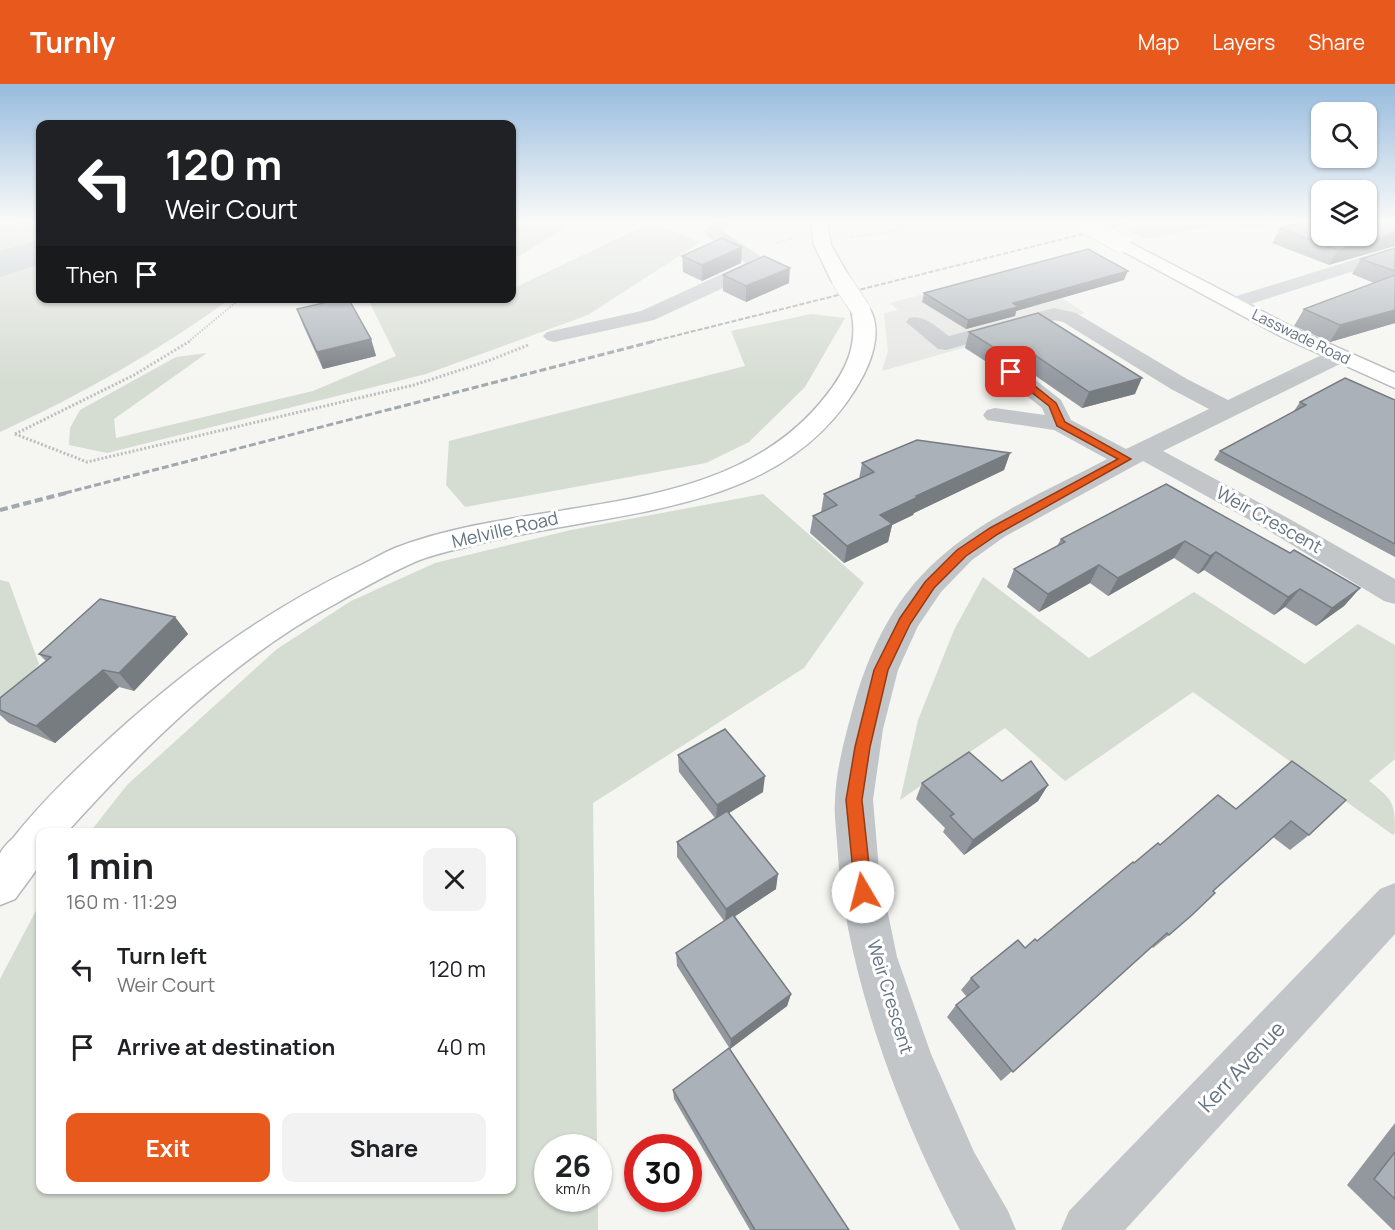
<!DOCTYPE html>
<html lang="en">
<head>
<meta charset="utf-8">
<style>
  :root { --surface:#fff; --page:#f2f2f2; --text:#202124; --muted:#757577; --accent:#e8591e }
  body { margin:0; font-family:Manrope,sans-serif; background:var(--page); color:var(--text); height:100vh; display:flex; flex-direction:column; font-size:22px; white-space:nowrap }
  * { box-sizing:border-box; margin:0 }
  p { font-size:20px; color:var(--muted) }
  .icon { flex:none; width:33px; height:33px; fill:none; stroke:currentColor; stroke-width:2; stroke-linecap:round; stroke-linejoin:round }
  .map { position:relative; flex:1; overflow:hidden }
  .sheet { position:absolute; left:36px; top:744px; width:480px; height:366px; display:flex; flex-direction:column; background:var(--surface); border-radius:12px; box-shadow:0 2px 4px #0004 }
  .sheet>* { flex:none }
  .hud { position:absolute; left:36px; top:36px; width:480px; height:183px; border-radius:12px; box-shadow:0 2px 4px #0004; background:#202124; color:#fff; overflow:hidden }
  .fabs { position:absolute; left:1311px; top:18px; display:grid; gap:12px }
  .fabs a { display:grid; place-items:center; width:66px; height:66px; border-radius:12px; background:var(--surface); box-shadow:0 2px 4px #0004; font-size:30px }
  .speed { position:absolute; left:534px; top:1050px; display:flex; gap:12px; font-size:30px; font-weight:700; text-align:center }
  .speed>* { display:grid; place-content:center; width:78px; height:78px; border-radius:50%; background:var(--surface); box-shadow:0 2px 4px #0004; line-height:1 }
  .speed small { font-size:15px; font-weight:400 }
  .speed .limit { border:9px solid #d22; background:#fff; color:#111 }
  .pin { position:absolute; display:grid; place-items:center; width:51px; height:51px; color:#fff; margin:-26px; border-radius:12px; box-shadow:0 3px 9px #0006 }
  .me { position:absolute; width:66px; margin:-33px; rotate:352deg; stroke-linejoin:round; filter:drop-shadow(0 0 4px #0008) }
  .turn { display:flex; align-items:center; gap:21px; height:126px; padding:0 30px; font-size:27px }
  .turn .icon { width:78px; height:78px; stroke-width:2.5 }
  .turn b { display:block; font-size:42px; line-height:51px }
  .then { display:flex; align-items:center; height:57px; padding:0 30px; background:#0003; gap:12px; font-size:22px }
  .round { display:grid; place-items:center; flex:none; width:63px; height:63px; border-radius:12px; background:var(--page) }
  .overview { display:flex; align-items:center; justify-content:space-between; height:102px; padding:0 30px }
  h1 { font-size:36px; font-weight:700; line-height:45px }
  .primary-button { display:flex; gap:12px; margin-top:auto; padding:12px 30px }
  .primary-button a { flex:1; height:69px; border-radius:12px; background:var(--accent); color:#fff; font-size:24px; font-weight:700; line-height:69px; text-align:center }
  .primary-button a+a { background:var(--page); color:var(--text) }
  ul { padding:0; list-style:none }
  li { display:flex; align-items:center; gap:18px; height:78px; padding:0 30px }
  li div { flex:1 }
  li b { display:block; font-size:22px }
  li em { font-style:normal }
  header { display:flex; align-items:center; gap:36px; box-sizing:border-box; height:84px; padding:0 30px; background:var(--accent); color:#fff }
  header strong { font-size:28px }
  nav { display:flex; gap:33px; margin-inline-start:auto; font-size:21px }
  .map>svg:first-child { display:block }
  .built { fill:#e5e6e4 }
  .green { fill:#d5dcd2 }
  .lines { fill:none; stroke-linecap:round; stroke-linejoin:round }
  .river { fill:#bbc6cc; fill-rule:evenodd }
  .major-casing { stroke:#b5b9bd; stroke-width:3 }
  .path-far1 { stroke:#bcbec0; stroke-width:2; stroke-dasharray:1.5 1.5; stroke-linecap:butt }
  .path { stroke:#bcbec0; stroke-width:3; stroke-dasharray:2 2; stroke-linecap:butt }
  .minor { fill:#c2c6c9; fill-rule:evenodd }
  .major { fill:#fff; fill-rule:evenodd }
  .rail-far2 { stroke:#a2a8ae; stroke-width:2; stroke-dasharray:5 2; stroke-linecap:butt }
  .rail-far1 { stroke:#a2a8ae; stroke-width:3; stroke-dasharray:7 3; stroke-linecap:butt }
  .rail { stroke:#a2a8ae; stroke-width:4; stroke-dasharray:8 4; stroke-linecap:butt }
  .major-bridge-casing { stroke:#b5b9bd; stroke-width:20; stroke-linecap:butt }
  .major-bridge { stroke:#fff; stroke-width:19 }
  .wall { fill:#92989e }
  .shaded-wall { fill:#777c81 }
  .building { fill:#aab1b8; stroke:#777c81; stroke-width:1.5 }
  .route { fill:#e8591e; stroke:#973a14; stroke-width:1.5 }
  .labels { text-anchor:middle; stroke-width:6; stroke-linejoin:round; paint-order:stroke }
  .far-street-label { font-size:15px; fill:#637383; stroke:#fff }
  .street-label { font-size:18px; fill:#637383; stroke:#fff }
  .near-street-label { font-size:21px; fill:#637383; stroke:#fff }
</style>
</head>
<body>
<header>
<strong>Turnly</strong>
<nav><a>Map</a><a>Layers</a><a>Share</a></nav>
</header>
<div class="map">
<svg width="1395" height="1146" viewBox="0 0 1395 1146">
  <rect width="100%" height="100%" fill="#f5f5f1"/>
  <!-- built -->
  <polygon class="built" points="1018,185 1085,229 882,287 888,267 884,229 898,226 890,219"/>
  <!-- green -->
  <g class="green">
    <polygon points="0,138 40,138 40,154 0,168"/>
    <polygon points="521,138 575,138 512,176 512,141"/>
    <polygon points="1161,138 1285,138 1261,143 1210,142 1145,155 1127,146"/>
    <polygon points="648,140 702,157 588,231 426,290 107,369 69,361 70,344 80,326 176,273 207,269 114,335 116,354 313,307 396,272 369,217 361,215 512,214 512,205"/>
    <path d="M40,175V214L230,215C158,267 81,311 0,348V189Z"/>
    <polygon points="811,230 845,234 805,303 749,358 706,379 465,423 446,401 449,357 745,282 731,247"/>
    <polygon points="763,410 864,499 804,584 593,719 597,1063 548,1064 548,1114 598,1115 598,1146 0,1146 0,895 40,819 40,1106 512,1106 512,748 90,748 127,701 277,565 351,517 435,479 571,446"/>
    <path d="M983,493L1089,574L1194,508L1305,580L1358,540L1395,561V675L1369,697C1393,716 1395,718 1395,749L1393,751L1193,608L1065,697L1005,644L900,716L918,636L954,546Z"/>
    <polygon points="0,496 9,498 39,580 0,628"/>
  </g>
  <g class="lines">
    <!-- river -->
    <polygon class="river" points="40,155 40,180 0,193 0,167"/>
    <defs>
      <g id="major">
        <polygon points="811,138 827,138 831,161 851,196 848,200 834,200 831,196 814,161"/>
        <polygon points="1121,154 1296,245 1395,289 1395,304 1282,253 1115,163 1112,159 1115,155"/>
        <path d="M861,220L868,222C882,242 874,270 864,290C787,438 605,424 466,463C449,467 432,471 417,477C389,489 361,505 335,520C233,574 143,664 67,748H40V781L15,815L0,821C0,807 0,782 0,770C2,764 10,757 14,753C39,721 69,692 99,664C177,592 259,530 355,484C368,478 381,470 395,464C534,410 725,440 825,313C846,287 859,260 851,226L854,222Z"/>
      </g>
    </defs>
    <!-- major casing -->
    <use href="#major" class="major-casing"/>
    <!-- path-far1 -->
    <g class="path-far1">
      <polyline points="0,146 26,138"/>
      <polyline points="850,153 895,147 903,138"/>
      <polyline points="776,159 792,154"/>
      <polyline points="188,258 241,214"/>
    </g>
    <!-- path -->
    <g class="path">
      <polyline points="15,350 87,378 414,301 488,277 528,261"/>
      <polyline points="15,350 134,291 190,257"/>
    </g>
    <!-- minor -->
    <g class="minor">
      <polygon points="714,138 732,138 723,147 766,176 768,180 766,184 654,236 554,258 547,256 543,252 547,248 641,227 746,179 708,153 704,147"/>
      <polygon points="1395,163 1395,174 1241,223 1227,223 1224,219 1227,215"/>
      <path d="M1054,224L1076,229L1187,295L1228,316L1330,267L1338,265L1346,267L1349,272L1346,277L1163,367L1286,433L1395,495V520L1384,517L1266,445L1143,377L1004,453L972,476L941,508L918,542L898,586L883,645L873,716L879,786L897,873L931,970L974,1068L1008,1127L1016,1146H960C900,1033 844,887 837,758C836,744 834,730 835,717C836,682 847,646 856,613C869,570 890,525 921,492C971,438 1043,409 1107,375L1054,346L987,336L983,331L987,326L995,324L1045,331L1042,324L1003,293L1000,288L1003,283L1011,281L1019,283L1061,316L1071,336L1126,365L1209,325L1171,305L1063,238L1054,236L946,266L938,265L906,238L909,234C925,230 937,244 949,252Z"/>
      <polygon points="1395,799 1395,850 1125,1146 1061,1146 1069,1127 1380,805"/>
    </g>
    <!-- major -->
    <use href="#major" class="major"/>
    <!-- rail-far2 -->
    <polyline class="rail-far2" points="650,258 1131,138"/>
    <!-- rail-far1 -->
    <polyline class="rail-far1" points="65,409 655,257"/>
    <!-- rail -->
    <polyline class="rail" points="0,426 70,408"/>
    <defs>
      <g id="major-bridge">
        <polyline points="1082,138 1121,159"/>
        <polyline points="841,196 861,226"/>
      </g>
    </defs>
    <!-- major-bridge casing -->
    <use href="#major-bridge" class="major-bridge-casing"/>
    <!-- major-bridge -->
    <use href="#major-bridge" class="major-bridge"/>
  </g>
  <!-- wall -->
  <g class="wall">
    <polygon points="1280,144 1366,152 1329,181 1272,159"/>
    <polygon points="742,163 741,179 702,197 683,188 682,172"/>
    <polygon points="1395,164 1395,239 1330,258 1294,242 1304,225 1374,199 1352,190 1361,175"/>
    <polygon points="723,191 789,199 746,218 723,207"/>
    <polygon points="1124,196 1016,227 1015,232 966,245 922,218 924,209"/>
    <polygon points="297,225 371,255 376,272 323,285 303,241"/>
    <polygon points="1038,229 1135,310 1082,324 1020,281 1010,279 1002,281 999,286 965,264 969,248"/>
    <polygon points="1395,316 1395,473 1214,376 1220,367 1295,327 1294,327 1300,318"/>
    <polygon points="1010,369 1004,386 914,429 913,431 892,441 888,458 844,479 810,449 813,432 821,428 824,410 859,395 862,379"/>
    <polygon points="1166,400 1290,469 1360,504 1344,522 1316,542 1285,523 1274,531 1204,486 1198,490 1174,474 1108,512 1090,499 1039,528 1007,503 1014,485 1057,462 1061,455"/>
    <polygon points="175,533 188,550 134,607 119,603 55,659 9,639 0,631 0,614 46,577 39,570"/>
    <polygon points="678,671 763,708 729,729 776,805 735,832 791,910 787,922 730,965 677,882 676,869 724,837 677,773 677,758 715,734 679,688"/>
    <polygon points="1292,677 1309,751 1290,766 1273,753 1213,807 1169,851 1153,864 1151,862 1001,997 947,933 956,921 967,913 961,906 971,894 1037,857 1134,779 1160,761 1236,725"/>
    <polygon points="1002,697 1048,701 1038,717 964,771 943,748 945,744 916,715 922,699"/>
    <polygon points="673,1006 849,1146 750,1146 674,1015"/>
    <polygon points="1395,1039 1395,1146 1393,1146 1347,1101"/>
  </g>
  <!-- shaded-wall -->
  <g class="shaded-wall">
    <polygon points="1395,149 1395,162 1329,181 1338,166"/>
    <polygon points="742,163 741,179 702,197 702,181"/>
    <polygon points="790,184 789,199 746,218 746,202"/>
    <polygon points="1128,187 1124,196 1016,227 1015,232 966,245 968,236 1013,219"/>
    <polygon points="1395,226 1395,239 1330,258 1340,241"/>
    <polygon points="371,255 376,272 323,285 317,268"/>
    <polygon points="1016,263 1010,279 1002,281 999,286 1004,270 1007,265"/>
    <polygon points="1142,294 1135,310 1082,324 1089,308"/>
    <polygon points="1010,369 1004,386 914,429 913,431 892,441 888,458 844,479 847,462 880,431 916,412"/>
    <polygon points="1185,457 1174,474 1108,512 1118,494"/>
    <polygon points="1216,468 1204,486 1198,490 1210,472"/>
    <polygon points="1099,481 1090,499 1039,528 1048,510"/>
    <polygon points="1360,504 1344,522 1316,542 1332,524"/>
    <polygon points="1300,505 1285,523 1274,531 1288,513"/>
    <polygon points="175,533 188,550 134,607 119,589"/>
    <polygon points="103,586 119,603 55,659 36,642"/>
    <polygon points="765,692 763,708 716,737 717,721"/>
    <polygon points="1048,701 1038,717 964,771 973,756"/>
    <polygon points="778,790 776,805 725,839 726,825"/>
    <polygon points="791,910 787,922 730,965 731,955"/>
  </g>
  <!-- building -->
  <g class="building">
    <polygon points="1301,138 1322,138 1322,152 1366,152 1366,138 1395,138 1395,149 1338,166 1280,144"/>
    <polygon points="722,154 742,163 702,181 682,172"/>
    <polygon points="1395,164 1395,187 1361,175"/>
    <polygon points="1088,165 1128,187 1013,219 1018,223 968,236 924,209"/>
    <polygon points="764,172 790,184 746,202 723,191"/>
    <polygon points="1395,191 1395,226 1340,241 1304,225"/>
    <polygon points="345,214 348,214 371,255 317,268 297,225"/>
    <polygon points="1038,229 1142,294 1089,308 1026,265 1016,263 1007,265 1004,270 969,248"/>
    <polygon points="1345,294 1395,316 1395,460 1220,367 1306,321 1300,318"/>
    <polygon points="917,356 1010,369 916,412 918,413 880,431 892,440 847,462 813,432 837,421 824,410 874,388 862,379"/>
    <polygon points="1166,400 1290,469 1294,466 1360,504 1332,524 1300,505 1288,513 1216,468 1210,472 1185,457 1118,494 1099,481 1048,510 1014,485 1065,458 1061,455"/>
    <polygon points="100,515 175,533 119,589 103,586 36,642 0,626 0,614 51,573 39,570"/>
    <polygon points="725,645 765,692 717,721 678,671"/>
    <polygon points="969,668 1002,697 1031,677 1048,701 973,756 950,732 954,730 922,699"/>
    <polygon points="1292,677 1346,716 1309,751 1291,737 1213,807 1215,809 1192,831 1169,851 1167,849 1013,988 956,921 979,903 971,894 1018,856 1025,864 1035,855 1037,857 1133,778 1134,779 1158,759 1160,761 1218,711 1236,725"/>
    <polygon points="727,727 778,790 726,825 677,758"/>
    <polygon points="733,831 791,910 731,955 676,869"/>
    <polygon points="729,964 849,1146 755,1146 673,1006"/>
    <polygon points="1395,1068 1395,1115 1374,1095"/>
  </g>
  <!-- sky -->
  <linearGradient id="sky" x2="0" y2="1"><stop stop-color="#96bbdd"/><stop offset="0.46" stop-color="#fafaf9"/><stop offset="1" stop-color="#fafaf9" stop-opacity="0"/></linearGradient>
  <rect width="1395" height="298" fill="url(#sky)"/>
  <!-- route -->
  <polygon class="route" points="1008,286 1015,286 1056,319 1065,338 1131,375 998,450 966,472 934,504 910,540 888,586 870,663 862,716 872,808 869,814 863,816 857,814 855,808 846,716 855,663 874,586 900,534 925,498 957,466 990,444 1118,375 1057,342 1049,322 1008,290"/>
  <g class="labels">
    <!-- far-street labels -->
    <g class="far-street-label">
      <text transform="translate(1301 253) rotate(26)" y="5">Lasswade Road</text>
    </g>
    <!-- street labels -->
    <g class="street-label">
      <text transform="translate(1269 436) rotate(29)" y="6">Weir Crescent</text>
      <text transform="translate(505 446) rotate(-13)" y="6">Melville Road</text>
      <text transform="translate(890 913) rotate(73)" y="6">Weir Crescent</text>
    </g>
    <!-- near-street labels -->
    <g class="near-street-label">
      <text transform="translate(1242 983) rotate(-47)" y="7">Kerr Avenue</text>
    </g>
  </g>
</svg>
<div class="fabs">
<a><svg class="icon" aria-label="search" viewBox="0 0 24 24"><circle cx="10" cy="10" r="6"/><path d="M15 15l6 6"/></svg></a>
<a><svg class="icon" aria-label="layers" viewBox="0 0 24 24"><path d="M12 4l9 5-9 5-9-5zM3 14l9 5 9-5"/></svg></a>
</div>
<div class="speed"><div>26<small>km/h</small></div><div class="limit">30</div></div>
<div class="pin" style="left:1011px;top:288px;background:#d93025"><svg class="icon" aria-label="arrive" viewBox="0 0 24 24"><path d="M6 21V4h12l-3 4 3 4H6"/></svg></div>
<svg class="me" style="left:863px;top:808px" viewBox="-20 -20 40 40"><circle r="19" fill="#fff"/><path d="M0-13L10 11 0 6-10 11z" fill="#e8591e"/></svg>
<div class="hud">
<div class="turn"><svg class="icon" aria-label="left" viewBox="0 0 24 24"><path d="M17 20v-9H6M10 6l-5 5 5 5"/></svg><div><b>120 m</b>Weir Court</div></div>
<div class="then">Then<svg class="icon" aria-label="arrive" viewBox="0 0 24 24"><path d="M6 21V4h12l-3 4 3 4H6"/></svg></div>
</div>
<section class="sheet">
<div class="overview"><div><h1>1 min</h1><p>160 m · 11:29</p></div><a class="round"><svg class="icon" aria-label="close" viewBox="0 0 24 24"><path d="M6 6l12 12M18 6L6 18"/></svg></a></div>
<ul>
<li><svg class="icon" aria-label="left" viewBox="0 0 24 24"><path d="M17 20v-9H6M10 6l-5 5 5 5"/></svg><div><b>Turn left</b><p>Weir Court</p></div><em>120 m</em></li>
<li><svg class="icon" aria-label="arrive" viewBox="0 0 24 24"><path d="M6 21V4h12l-3 4 3 4H6"/></svg><div><b>Arrive at destination</b></div><em>40 m</em></li>
</ul>
<div class="primary-button"><a>Exit</a><a>Share</a></div>
</section>
</div>
</body>
</html>
